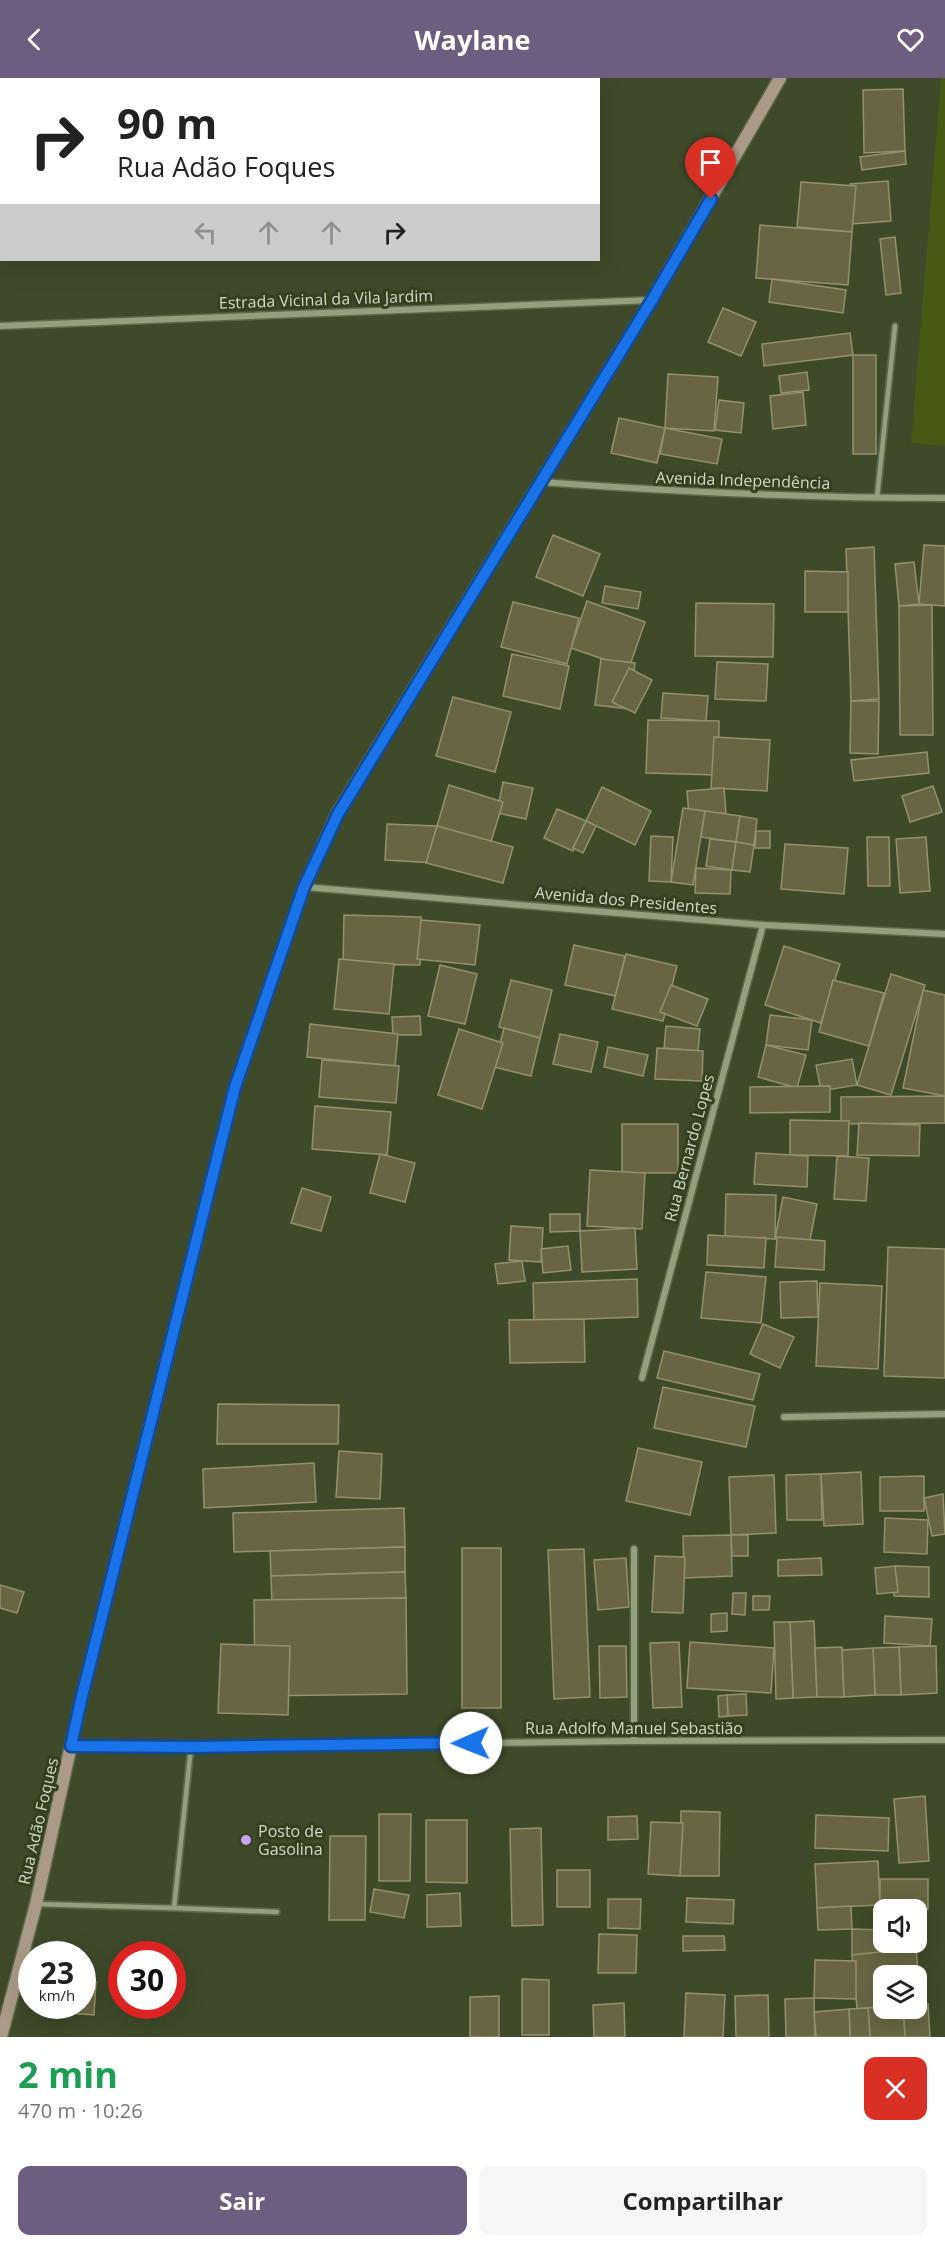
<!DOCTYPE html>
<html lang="pt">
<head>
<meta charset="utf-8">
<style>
  :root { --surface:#fff; --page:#f6f6f6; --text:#222; --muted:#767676; --accent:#6d5d7e }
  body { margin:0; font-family:"Open Sans",sans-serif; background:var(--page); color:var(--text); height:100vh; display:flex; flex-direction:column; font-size:22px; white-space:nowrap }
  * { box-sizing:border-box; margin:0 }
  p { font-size:20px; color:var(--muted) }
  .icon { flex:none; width:33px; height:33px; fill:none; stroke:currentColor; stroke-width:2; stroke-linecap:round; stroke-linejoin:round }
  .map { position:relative; height:1959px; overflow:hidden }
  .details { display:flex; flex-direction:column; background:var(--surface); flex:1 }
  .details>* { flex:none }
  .hud { position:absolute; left:0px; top:0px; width:600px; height:183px; box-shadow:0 6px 24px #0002; background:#fff; color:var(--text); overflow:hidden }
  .fabs { position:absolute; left:873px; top:1821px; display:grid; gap:12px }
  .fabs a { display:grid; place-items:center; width:54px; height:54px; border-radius:12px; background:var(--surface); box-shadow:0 6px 24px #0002; font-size:30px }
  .speed { position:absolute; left:18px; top:1863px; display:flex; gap:12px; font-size:30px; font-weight:700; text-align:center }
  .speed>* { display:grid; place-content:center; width:78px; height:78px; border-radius:50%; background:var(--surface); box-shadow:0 6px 24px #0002; line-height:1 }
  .speed small { font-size:15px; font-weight:400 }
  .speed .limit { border:9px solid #d22; background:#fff; color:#111 }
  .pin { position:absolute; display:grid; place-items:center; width:51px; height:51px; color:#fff; margin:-62px -26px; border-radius:50% 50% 50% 0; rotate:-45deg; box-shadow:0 0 6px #0007 }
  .pin .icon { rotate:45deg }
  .me { position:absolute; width:66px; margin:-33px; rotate:269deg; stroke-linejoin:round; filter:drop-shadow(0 0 4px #0008) }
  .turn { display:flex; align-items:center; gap:21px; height:126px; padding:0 18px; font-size:27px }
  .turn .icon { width:78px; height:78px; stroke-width:2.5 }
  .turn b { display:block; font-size:42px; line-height:51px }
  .lanes { display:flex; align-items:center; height:57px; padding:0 18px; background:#0003; justify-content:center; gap:30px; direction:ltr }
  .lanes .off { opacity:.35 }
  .round { display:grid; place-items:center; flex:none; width:63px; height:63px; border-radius:12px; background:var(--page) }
  .headline { display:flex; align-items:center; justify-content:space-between; height:102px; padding:0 18px }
  h1 { font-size:36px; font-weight:700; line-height:45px; color:#1e9e55 }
  .cta { display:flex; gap:12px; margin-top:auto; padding:12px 18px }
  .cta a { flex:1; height:69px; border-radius:12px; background:var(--accent); color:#fff; font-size:24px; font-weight:700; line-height:69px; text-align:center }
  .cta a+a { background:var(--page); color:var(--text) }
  header { display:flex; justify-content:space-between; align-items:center; height:78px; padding:0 18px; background:var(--accent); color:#fff; font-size:27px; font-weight:700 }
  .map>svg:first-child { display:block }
  .green { fill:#455b13 }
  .building { fill:#686642; stroke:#93926c; stroke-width:1.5 }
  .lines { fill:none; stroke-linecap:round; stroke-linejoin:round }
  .service-casing { stroke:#5c664b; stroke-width:8 }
  .minor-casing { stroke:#5c664b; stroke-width:9 }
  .secondary-casing { stroke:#5c664b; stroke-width:15 }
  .service { stroke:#92a07d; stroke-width:4.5 }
  .minor { stroke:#92a07d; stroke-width:6 }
  .secondary { stroke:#ab9a88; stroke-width:12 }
  .route-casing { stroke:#114b97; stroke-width:15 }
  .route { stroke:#1a73e8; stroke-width:10 }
  .poi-dot { fill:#c8a5ef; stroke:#344020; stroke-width:2 }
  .labels { text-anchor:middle; stroke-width:6; stroke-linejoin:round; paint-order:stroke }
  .street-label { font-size:16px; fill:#d1d9c7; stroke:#344020 }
  .poi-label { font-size:16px; fill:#d1d9c7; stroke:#344020; text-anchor:start }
</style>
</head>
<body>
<header><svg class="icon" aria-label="back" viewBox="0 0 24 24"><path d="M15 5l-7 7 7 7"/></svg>Waylane<svg class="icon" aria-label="heart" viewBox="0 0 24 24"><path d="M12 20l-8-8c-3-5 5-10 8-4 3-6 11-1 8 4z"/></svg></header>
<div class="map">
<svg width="945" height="1959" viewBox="0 0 945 1959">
  <rect width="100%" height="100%" fill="#3e4a2a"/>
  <!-- green -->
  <polygon class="green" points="941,0 945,0 945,368 911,365"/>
  <!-- building -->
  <g class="building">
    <polygon points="903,11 905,73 864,75 863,12"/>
    <polygon points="905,73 906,86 862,92 860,79"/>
    <polygon points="888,103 891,143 852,146 850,106"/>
    <polygon points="801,104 856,108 852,154 797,149"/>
    <polygon points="760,147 852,154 848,207 756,200"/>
    <polygon points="895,159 901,215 886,217 880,161"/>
    <polygon points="772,201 846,212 843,235 769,224"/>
    <polygon points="723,230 756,244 741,278 708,264"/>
    <polygon points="850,255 853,277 764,288 762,266"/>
    <rect x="853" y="277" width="23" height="99"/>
    <polygon points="807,294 809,312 781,315 779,298"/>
    <polygon points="668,296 718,299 714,353 665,350"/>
    <polygon points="803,314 806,347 773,351 770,318"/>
    <polygon points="719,322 744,325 741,355 715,352"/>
    <polygon points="619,340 665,350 657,385 611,375"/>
    <polygon points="665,350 722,361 717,386 660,376"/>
    <polygon points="553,457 600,476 583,518 536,499"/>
    <polygon points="924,467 945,468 945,528 919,526"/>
    <polygon points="874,469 879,621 851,623 846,471"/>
    <polygon points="914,484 919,526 899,528 895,486"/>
    <polygon points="805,493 848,494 848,534 805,534"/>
    <polygon points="605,508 641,514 638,531 602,525"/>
    <polygon points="587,523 645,544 629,590 571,570"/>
    <polygon points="513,524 579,540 567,586 501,569"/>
    <polygon points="696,525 774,526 773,579 695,578"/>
    <polygon points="932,527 933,657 900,657 899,528"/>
    <polygon points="512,576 569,588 560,631 503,618"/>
    <polygon points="601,581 635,585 629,631 595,627"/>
    <polygon points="717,584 768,586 766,623 715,621"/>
    <polygon points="629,590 652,602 635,635 612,624"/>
    <polygon points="663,615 708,618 706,643 661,640"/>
    <polygon points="453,619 511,634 495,694 436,678"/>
    <polygon points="851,623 879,623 878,676 850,675"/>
    <polygon points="648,642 719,643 718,697 646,695"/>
    <polygon points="714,659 770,662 767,713 711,710"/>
    <polygon points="927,674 929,695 854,703 851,682"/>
    <polygon points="503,704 533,710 526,741 497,735"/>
    <polygon points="449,707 503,724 491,764 437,748"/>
    <polygon points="933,708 942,734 910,744 902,718"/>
    <polygon points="602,709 651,733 635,767 586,743"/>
    <polygon points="724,710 726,735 689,738 687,713"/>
    <polygon points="683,730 705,733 693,807 671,804"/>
    <polygon points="557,731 586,743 573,773 544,760"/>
    <polygon points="705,733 740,738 736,764 701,759"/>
    <polygon points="740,738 757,741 754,767 736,764"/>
    <polygon points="586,743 596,748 583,775 573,770"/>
    <polygon points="387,746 437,748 435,785 385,782"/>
    <polygon points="437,748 513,769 503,805 426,785"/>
    <polygon points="756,753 770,753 770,770 755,770"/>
    <polygon points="651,758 673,759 671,804 649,803"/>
    <polygon points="867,759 889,759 890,808 868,808"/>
    <polygon points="926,759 930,813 900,815 896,761"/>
    <polygon points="710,761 736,764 732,792 706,788"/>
    <polygon points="736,764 754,767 750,794 732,792"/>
    <polygon points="785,766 848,770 844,816 781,811"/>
    <polygon points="696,790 731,792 730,816 695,815"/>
    <polygon points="344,837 421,839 420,887 343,886"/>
    <polygon points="421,842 480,847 475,887 417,881"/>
    <polygon points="574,867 625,878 616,918 565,907"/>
    <polygon points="784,868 840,886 821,945 765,927"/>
    <polygon points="626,876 677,888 663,943 612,931"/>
    <polygon points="339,881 394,886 389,936 334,931"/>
    <polygon points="440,887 477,896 465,946 428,938"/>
    <polygon points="891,896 925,907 891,1017 857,1007"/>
    <polygon points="511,902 552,912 540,960 499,949"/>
    <polygon points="833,902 884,915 869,968 819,954"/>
    <polygon points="671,907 708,921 697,948 660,934"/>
    <polygon points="923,912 945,917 945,1018 903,1010"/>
    <polygon points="770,937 812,942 808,972 766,967"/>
    <polygon points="420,938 421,957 393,957 392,939"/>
    <polygon points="310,946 398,956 395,988 307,979"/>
    <polygon points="666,948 700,951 698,973 664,970"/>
    <polygon points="504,950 540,960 531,998 494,989"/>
    <polygon points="459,951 503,965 482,1031 438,1017"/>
    <polygon points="560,956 598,964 591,994 553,986"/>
    <polygon points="766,967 806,977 797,1010 758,999"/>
    <polygon points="608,969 648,977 643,998 604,989"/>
    <polygon points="657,970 703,973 702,1003 655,1001"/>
    <polygon points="852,981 857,1007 821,1013 816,987"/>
    <polygon points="322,982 399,988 396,1025 319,1019"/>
    <polygon points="830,1008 830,1034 750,1035 750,1009"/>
    <polygon points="945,1018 945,1045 841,1046 841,1019"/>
    <polygon points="315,1028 391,1034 387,1077 312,1071"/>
    <polygon points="790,1042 849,1043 848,1078 790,1077"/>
    <polygon points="859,1045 920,1047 919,1078 857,1077"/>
    <rect x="622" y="1046" width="56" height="49"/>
    <polygon points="756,1075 808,1078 807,1109 754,1106"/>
    <polygon points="380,1076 415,1085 405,1124 370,1115"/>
    <polygon points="837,1078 869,1080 866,1123 834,1121"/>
    <polygon points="590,1092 645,1095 642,1151 587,1148"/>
    <polygon points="302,1110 331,1119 321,1153 291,1145"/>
    <polygon points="726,1116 776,1117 775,1161 725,1159"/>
    <polygon points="783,1119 817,1126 809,1167 775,1161"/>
    <polygon points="550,1136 580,1136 580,1153 550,1154"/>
    <polygon points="511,1148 543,1150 541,1184 509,1182"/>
    <polygon points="635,1150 637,1191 582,1194 580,1153"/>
    <polygon points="708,1157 766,1160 764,1190 707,1187"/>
    <polygon points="777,1159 825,1163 824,1192 775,1189"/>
    <polygon points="568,1168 571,1192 543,1195 541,1171"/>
    <polygon points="888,1169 945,1171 945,1300 884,1298"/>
    <polygon points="522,1183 525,1203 498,1206 495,1186"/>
    <polygon points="706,1194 766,1199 761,1245 701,1240"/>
    <polygon points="637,1201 638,1239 534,1243 533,1205"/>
    <polygon points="817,1203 818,1239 781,1240 780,1204"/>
    <polygon points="820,1205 882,1208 878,1291 816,1288"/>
    <polygon points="584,1241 585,1284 510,1285 509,1242"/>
    <polygon points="763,1246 794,1259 780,1290 750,1276"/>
    <polygon points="664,1273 760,1296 753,1322 657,1300"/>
    <polygon points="663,1309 755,1328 746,1369 654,1350"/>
    <polygon points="218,1326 339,1327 338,1366 217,1366"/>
    <polygon points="638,1370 702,1384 690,1437 626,1423"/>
    <polygon points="339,1373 382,1376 380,1421 336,1419"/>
    <polygon points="314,1385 316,1424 204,1430 203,1391"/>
    <polygon points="861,1394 863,1446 824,1448 821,1396"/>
    <polygon points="821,1396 822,1442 787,1442 786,1397"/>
    <polygon points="774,1397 776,1455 731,1457 729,1399"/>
    <polygon points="924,1398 924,1433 880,1433 880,1399"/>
    <polygon points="943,1416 945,1456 932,1458 924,1420"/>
    <polygon points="404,1430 405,1469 234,1474 233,1435"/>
    <polygon points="885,1440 928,1442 927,1476 884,1474"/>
    <polygon points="731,1457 748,1457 748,1478 732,1478"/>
    <polygon points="731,1457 732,1498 684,1500 683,1458"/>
    <polygon points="405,1469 405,1494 271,1498 270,1473"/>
    <rect x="462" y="1470" width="39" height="160"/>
    <polygon points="584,1471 590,1619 554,1621 548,1472"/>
    <polygon points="655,1478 685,1479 683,1535 652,1534"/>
    <polygon points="626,1480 629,1529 598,1532 594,1482"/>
    <polygon points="821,1480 822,1497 778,1498 778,1482"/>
    <polygon points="895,1488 929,1489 929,1519 894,1518"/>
    <polygon points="895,1488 898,1514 877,1516 875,1490"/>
    <polygon points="405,1494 406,1520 272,1524 271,1498"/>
    <polygon points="0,1507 24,1514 17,1535 0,1530"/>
    <polygon points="733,1515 746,1515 745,1537 732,1536"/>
    <polygon points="753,1518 770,1518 769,1532 753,1532"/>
    <polygon points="406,1520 407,1616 255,1618 254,1522"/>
    <polygon points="727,1535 727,1553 711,1554 711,1536"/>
    <polygon points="885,1538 932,1541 930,1568 884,1565"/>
    <polygon points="814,1543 817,1619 793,1620 790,1544"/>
    <polygon points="774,1544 790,1544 793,1620 776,1621"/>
    <polygon points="679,1564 682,1629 653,1630 650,1565"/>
    <polygon points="690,1564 774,1570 771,1615 687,1610"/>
    <polygon points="221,1566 290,1568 288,1637 218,1635"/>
    <polygon points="599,1568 626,1568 627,1619 600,1620"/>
    <polygon points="936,1568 937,1615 901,1617 899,1569"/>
    <polygon points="842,1569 844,1619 817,1619 815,1570"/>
    <polygon points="899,1569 901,1617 875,1617 873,1570"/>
    <polygon points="873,1570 875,1617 844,1619 842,1572"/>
    <polygon points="746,1616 747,1637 728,1638 727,1617"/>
    <polygon points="727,1617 728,1638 719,1639 718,1618"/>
    <polygon points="925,1718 929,1783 899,1785 894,1721"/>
    <polygon points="681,1733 720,1734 719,1798 680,1798"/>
    <polygon points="379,1736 411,1736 410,1803 379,1803"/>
    <polygon points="816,1737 889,1740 888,1773 815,1770"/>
    <polygon points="637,1738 638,1761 608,1762 608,1739"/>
    <polygon points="426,1742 467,1742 467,1805 426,1804"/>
    <polygon points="651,1744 683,1745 680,1798 648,1796"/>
    <polygon points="541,1750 543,1847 512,1848 510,1751"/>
    <polygon points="330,1758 366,1758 365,1842 329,1842"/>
    <polygon points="878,1783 880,1827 817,1830 815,1786"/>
    <rect x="557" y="1792" width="33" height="37"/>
    <polygon points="880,1801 928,1801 928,1831 880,1830"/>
    <polygon points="374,1811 409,1817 404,1840 370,1834"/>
    <polygon points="460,1815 461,1848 427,1849 427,1817"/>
    <polygon points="687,1820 734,1822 733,1846 686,1844"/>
    <polygon points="608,1821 641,1821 640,1851 608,1850"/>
    <polygon points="851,1828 852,1851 818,1852 817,1830"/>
    <polygon points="852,1851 884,1852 884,1864 916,1864 915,1879 852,1877"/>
    <polygon points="599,1856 637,1857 636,1895 598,1895"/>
    <polygon points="683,1858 724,1858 725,1872 683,1873"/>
    <polygon points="916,1870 921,1924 916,1924 916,1898 884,1898 884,1928 857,1931 852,1877"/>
    <polygon points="815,1882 856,1883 856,1921 814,1920"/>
    <polygon points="522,1901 549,1902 549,1957 522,1957"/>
    <polygon points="82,1903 96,1904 94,1937 56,1934 56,1928 82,1928"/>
    <polygon points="686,1915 725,1917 723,1959 684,1959"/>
    <polygon points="768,1917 769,1959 736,1959 735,1918"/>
    <polygon points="499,1918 499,1959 470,1959 470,1919"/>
    <polygon points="814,1920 815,1959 786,1959 785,1921"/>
    <polygon points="624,1925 625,1959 594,1959 593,1927"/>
    <polygon points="916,1926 928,1926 930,1959 905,1959 903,1930 916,1930"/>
    <polygon points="884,1929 884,1930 903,1930 905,1959 870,1959 868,1930"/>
    <polygon points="868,1930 870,1959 850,1959 849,1931"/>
    <polygon points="849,1931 850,1959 816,1959 814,1934"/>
  </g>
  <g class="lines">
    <defs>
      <g id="service">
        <polyline points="877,420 895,248"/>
        <polyline points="36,1826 174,1830 191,1669"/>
        <polyline points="174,1830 277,1834"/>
      </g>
      <g id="minor">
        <polyline points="0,248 652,222"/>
        <path d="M541,404C676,414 810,420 945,420"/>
        <polyline points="304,809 763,847 945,856"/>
        <polyline points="642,1300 763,847"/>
        <polyline points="784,1339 945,1336"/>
        <polyline points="634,1471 634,1663"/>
        <polyline points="71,1668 191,1669 634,1663 945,1662"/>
      </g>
      <polyline id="secondary" points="1,1959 36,1826 81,1622 235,1009 304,809 337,736 652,222 780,0"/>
    </defs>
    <!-- service casing -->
    <use href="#service" class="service-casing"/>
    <!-- minor casing -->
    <use href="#minor" class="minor-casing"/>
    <!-- secondary casing -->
    <use href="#secondary" class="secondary-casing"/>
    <!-- service -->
    <use href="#service" class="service"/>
    <!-- minor -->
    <use href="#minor" class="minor"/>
    <!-- secondary -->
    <use href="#secondary" class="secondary"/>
  </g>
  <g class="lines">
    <defs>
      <polyline id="route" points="471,1665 191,1669 71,1668 81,1622 235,1009 304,809 338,736 652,222 711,121"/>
    </defs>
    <!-- route casing -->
    <use href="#route" class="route-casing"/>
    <!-- route -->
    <use href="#route" class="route"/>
  </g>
  <!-- markers -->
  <circle class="poi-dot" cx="246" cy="1762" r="6"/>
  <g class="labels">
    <!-- street labels -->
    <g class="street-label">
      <text transform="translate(326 221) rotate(-2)" y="6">Estrada Vicinal da Vila Jardim</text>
      <text transform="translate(743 402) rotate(2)" y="6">Avenida Independência</text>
      <text transform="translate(626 822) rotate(5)" y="6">Avenida dos Presidentes</text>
      <text transform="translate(689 1070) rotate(-75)" y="6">Rua Bernardo Lopes</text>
      <text x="634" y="1656">Rua Adolfo Manuel Sebastião</text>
      <text transform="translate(38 1743) rotate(-77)" y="6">Rua Adão Foques</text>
    </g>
    <!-- poi labels -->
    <g class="poi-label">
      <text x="258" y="1759">Posto de<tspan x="258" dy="18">Gasolina</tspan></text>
    </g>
  </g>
</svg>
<div class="fabs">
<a><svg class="icon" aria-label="sound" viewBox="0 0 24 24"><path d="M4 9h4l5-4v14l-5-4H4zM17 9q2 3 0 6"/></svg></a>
<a><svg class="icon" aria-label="layers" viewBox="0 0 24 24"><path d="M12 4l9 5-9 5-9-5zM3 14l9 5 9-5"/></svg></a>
</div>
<div class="speed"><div>23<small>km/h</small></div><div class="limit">30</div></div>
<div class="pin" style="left:711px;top:121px;background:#d93025"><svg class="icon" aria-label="arrive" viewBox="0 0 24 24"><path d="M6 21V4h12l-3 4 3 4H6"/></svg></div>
<svg class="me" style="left:471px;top:1665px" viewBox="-20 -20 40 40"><circle r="19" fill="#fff"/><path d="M0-13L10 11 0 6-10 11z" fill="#1a73e8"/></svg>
<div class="hud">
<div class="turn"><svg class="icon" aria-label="right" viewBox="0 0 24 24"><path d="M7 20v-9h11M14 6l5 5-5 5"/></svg><div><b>90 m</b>Rua Adão Foques</div></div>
<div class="lanes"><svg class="icon off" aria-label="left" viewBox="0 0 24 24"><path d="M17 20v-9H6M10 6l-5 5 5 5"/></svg><svg class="icon off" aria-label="ahead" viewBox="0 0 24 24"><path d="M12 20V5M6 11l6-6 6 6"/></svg><svg class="icon off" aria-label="ahead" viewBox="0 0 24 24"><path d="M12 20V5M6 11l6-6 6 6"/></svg><svg class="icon" aria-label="right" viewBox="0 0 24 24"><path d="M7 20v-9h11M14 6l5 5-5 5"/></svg></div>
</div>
</div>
<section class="details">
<div class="headline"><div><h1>2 min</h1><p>470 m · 10:26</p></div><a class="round" style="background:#d93025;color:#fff"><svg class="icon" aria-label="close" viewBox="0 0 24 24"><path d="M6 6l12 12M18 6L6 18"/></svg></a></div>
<div class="cta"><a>Sair</a><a>Compartilhar</a></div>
</section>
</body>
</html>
